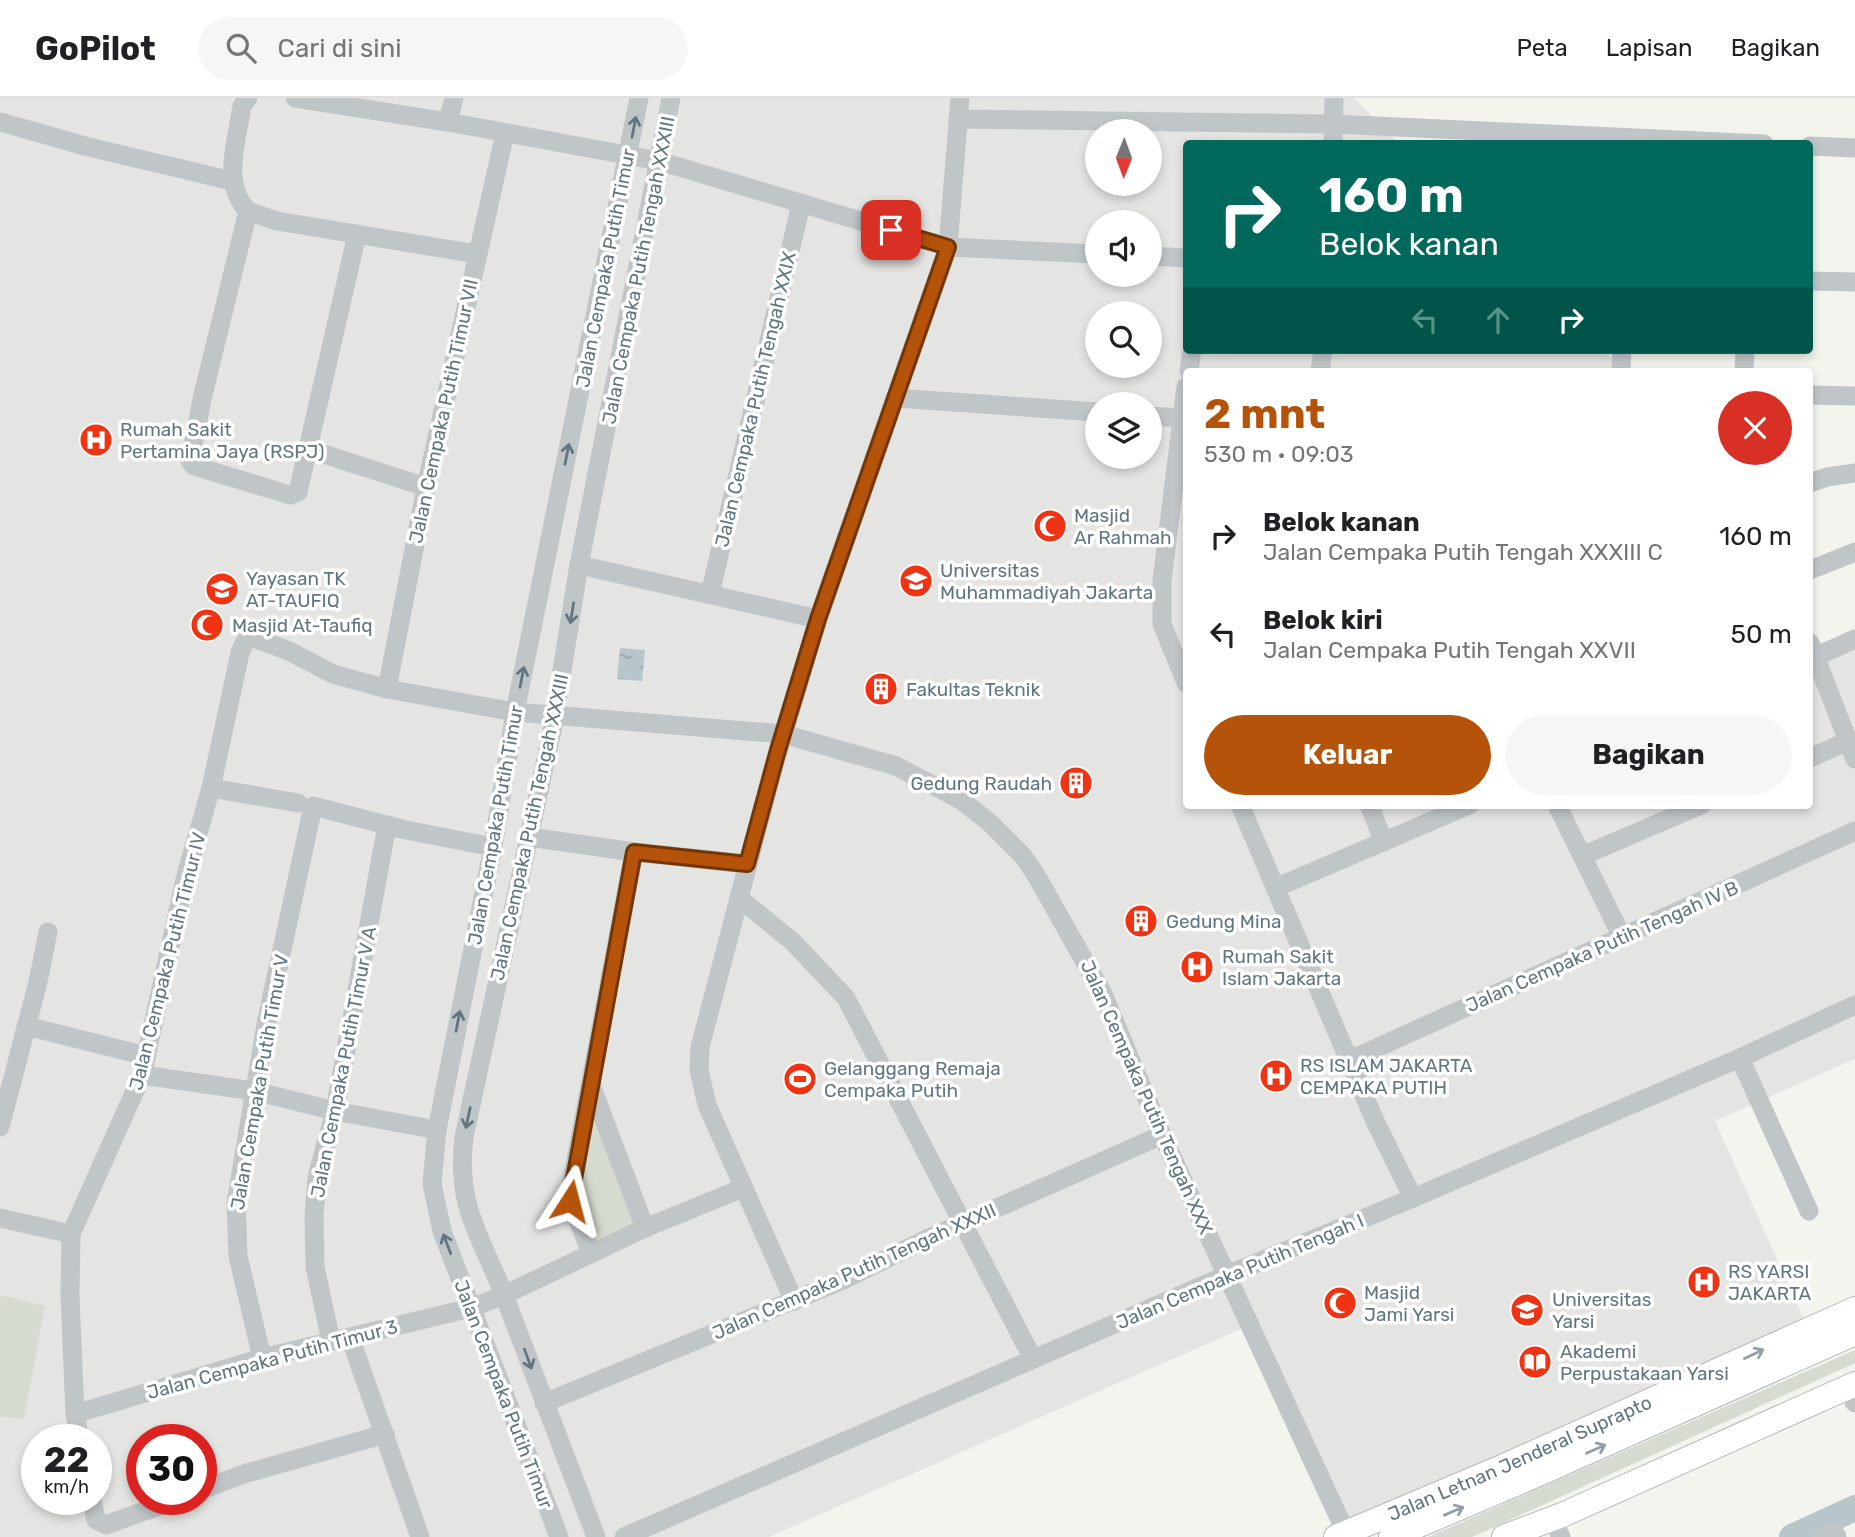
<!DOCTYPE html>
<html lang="id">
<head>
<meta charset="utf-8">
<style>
  :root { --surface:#fff; --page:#f6f6f6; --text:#202124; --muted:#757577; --line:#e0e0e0; --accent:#b45309 }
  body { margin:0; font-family:Rubik,sans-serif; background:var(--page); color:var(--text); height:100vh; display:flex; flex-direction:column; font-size:26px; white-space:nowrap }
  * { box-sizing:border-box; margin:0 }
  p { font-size:23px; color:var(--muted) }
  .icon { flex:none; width:38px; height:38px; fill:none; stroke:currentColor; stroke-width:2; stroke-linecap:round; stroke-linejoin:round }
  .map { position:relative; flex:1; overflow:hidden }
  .sheet { position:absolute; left:1183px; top:270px; width:630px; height:441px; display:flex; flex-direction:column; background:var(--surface); border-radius:7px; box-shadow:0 4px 10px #0003 }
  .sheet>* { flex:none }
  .guide { position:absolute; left:1183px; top:42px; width:630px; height:214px; border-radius:7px; box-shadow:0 4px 10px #0003; background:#00695c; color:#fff; overflow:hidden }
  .needle { width:46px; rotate:181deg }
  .buttons { position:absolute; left:1085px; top:21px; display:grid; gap:14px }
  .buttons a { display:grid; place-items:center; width:77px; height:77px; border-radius:50%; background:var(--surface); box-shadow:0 4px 10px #0003; font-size:35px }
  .speed { position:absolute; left:21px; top:1326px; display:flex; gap:14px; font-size:35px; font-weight:700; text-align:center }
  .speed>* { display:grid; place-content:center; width:91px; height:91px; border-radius:50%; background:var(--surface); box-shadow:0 4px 10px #0003; line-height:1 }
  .speed small { font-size:18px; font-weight:400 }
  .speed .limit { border:10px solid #d22; background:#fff; color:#111 }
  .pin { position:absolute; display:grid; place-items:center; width:60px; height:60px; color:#fff; margin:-30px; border-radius:14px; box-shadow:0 4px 10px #0006 }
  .me { position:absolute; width:77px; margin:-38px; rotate:9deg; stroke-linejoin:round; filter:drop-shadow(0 0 5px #0008) }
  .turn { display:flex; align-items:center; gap:24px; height:147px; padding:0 21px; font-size:32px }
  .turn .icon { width:91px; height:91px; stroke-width:2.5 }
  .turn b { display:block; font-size:49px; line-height:60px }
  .lanes { display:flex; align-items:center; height:66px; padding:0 21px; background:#0003; justify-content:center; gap:35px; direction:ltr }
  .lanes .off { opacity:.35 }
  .round { display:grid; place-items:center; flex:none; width:74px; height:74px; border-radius:37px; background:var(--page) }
  .overview { display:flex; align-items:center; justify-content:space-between; height:119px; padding:0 21px }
  h1 { font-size:42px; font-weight:700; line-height:52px; color:var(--accent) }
  .button { display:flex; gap:14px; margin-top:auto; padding:14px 21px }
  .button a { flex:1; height:80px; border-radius:42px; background:var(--accent); color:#fff; font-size:28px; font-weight:700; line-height:80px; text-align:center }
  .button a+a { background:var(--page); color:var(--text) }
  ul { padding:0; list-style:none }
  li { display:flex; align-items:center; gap:21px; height:98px; padding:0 21px }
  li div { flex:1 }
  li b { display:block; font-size:26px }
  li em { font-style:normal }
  header { display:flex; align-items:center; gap:42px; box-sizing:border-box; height:98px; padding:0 35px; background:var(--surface); border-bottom:2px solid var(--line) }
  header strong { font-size:33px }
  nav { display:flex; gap:38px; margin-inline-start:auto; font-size:24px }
  .search { width:490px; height:63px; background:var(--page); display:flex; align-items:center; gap:18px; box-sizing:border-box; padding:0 24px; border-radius:38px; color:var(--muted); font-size:26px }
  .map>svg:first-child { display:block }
  .built { fill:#e4e5e3; fill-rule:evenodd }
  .green { fill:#d5dbd0 }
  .water { fill:url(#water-ripples) }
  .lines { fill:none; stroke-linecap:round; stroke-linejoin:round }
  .river { stroke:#b7c6ca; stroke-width:26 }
  .major-casing { stroke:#b3b8bb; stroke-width:26 }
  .minor { stroke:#c0c5c8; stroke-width:19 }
  .major { stroke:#fff; stroke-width:24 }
  .oneway { stroke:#607683 }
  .oneway2 { stroke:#909fa8 }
  .route-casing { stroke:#753606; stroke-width:18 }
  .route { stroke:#b45309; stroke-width:12 }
  .labels { text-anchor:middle; stroke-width:7; stroke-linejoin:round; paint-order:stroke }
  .street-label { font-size:19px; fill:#607683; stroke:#fff }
  .poi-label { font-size:19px; fill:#607683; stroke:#fff; text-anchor:start }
</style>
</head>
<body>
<header>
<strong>GoPilot</strong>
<div class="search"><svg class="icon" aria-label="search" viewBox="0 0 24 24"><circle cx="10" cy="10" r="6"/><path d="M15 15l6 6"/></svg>Cari di sini</div>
<nav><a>Peta</a><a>Lapisan</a><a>Bagikan</a></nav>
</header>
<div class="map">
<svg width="1855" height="1439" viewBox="0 0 1855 1439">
  <defs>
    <pattern id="water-ripples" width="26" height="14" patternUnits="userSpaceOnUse" patternTransform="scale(1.75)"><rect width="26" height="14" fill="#b7c6ca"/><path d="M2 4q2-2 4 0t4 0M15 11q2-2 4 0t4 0" fill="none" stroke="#98a5a9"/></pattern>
  </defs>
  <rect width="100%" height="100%" fill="#f4f4ef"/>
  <!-- built -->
  <path class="built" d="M0,0H1354L1399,45L1186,46V252H1604L1625,273H1186V707H1810V561L1855,540V961L1715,1023L1805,1224L1348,1424L1259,1223L769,1439H0ZM1097,33H1150V86H1097ZM1097,124H1150V177H1097ZM1097,215H1150V268H1097ZM1097,306H1150V359H1097ZM37,1342H96V1402H37ZM142,1342H201V1402H142Z"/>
  <!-- green -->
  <g class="green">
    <polygon points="593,1015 636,1127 595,1143 578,1103"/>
    <polygon points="0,1197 45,1208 24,1321 0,1319"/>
    <polygon points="1855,1252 1855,1265 1472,1439 1428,1439"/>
  </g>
  <!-- water -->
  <polygon class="water" points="620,550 645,552 642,583 617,581"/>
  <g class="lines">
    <!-- river -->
    <polyline class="river" points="1792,1439 1855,1410"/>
    <defs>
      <g id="major">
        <path id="s1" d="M1336,1439L1502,1369L1855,1211"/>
        <polyline points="1391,1439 1534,1378 1855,1235"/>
        <polyline points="1504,1439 1562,1417 1855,1286"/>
      </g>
    </defs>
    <!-- major casing -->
    <use href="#major" class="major-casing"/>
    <!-- minor -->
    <g class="minor">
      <polyline points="295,0 448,24 659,63 948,149 1097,156"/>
      <polyline points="958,21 1333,26 1764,46"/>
      <polyline points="0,24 85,48 232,83"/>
      <polyline points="448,24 454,0"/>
      <polyline points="1333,46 1334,0"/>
      <polyline points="1810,48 1855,50"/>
      <polyline points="248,113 202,301 190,363 194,368 290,397 298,394 357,136"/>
      <polyline points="248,113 277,123 477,156"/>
      <path d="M248,113C221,86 237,42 242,8L248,0"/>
      <polyline points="1150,158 1186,160"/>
      <polyline points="1810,183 1855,184"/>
      <polyline points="1189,273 1192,252"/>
      <polyline points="1323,273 1320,273 1323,252"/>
      <polyline points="1621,273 1622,252"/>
      <polyline points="1744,273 1745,252"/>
      <polyline points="1186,289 1162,483 1162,526 1186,585"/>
      <polyline points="1810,297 1855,298"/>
      <polyline points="895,300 1097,314"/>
      <polyline points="1150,318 1182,320"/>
      <polyline points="308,351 426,389"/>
      <polyline points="1810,385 1827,379 1855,375"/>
      <polyline points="579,467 818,521"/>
      <polyline points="1810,472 1855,454"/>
      <polyline points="710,496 801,106"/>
      <polyline points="1810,545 1855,661"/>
      <polyline points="1810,561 1855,541"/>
      <polyline points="387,591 426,389 505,35"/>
      <polyline points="1810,660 1848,643"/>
      <polyline points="211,690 298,705"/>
      <polyline points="1240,707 1375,1023 1413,1100"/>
      <polyline points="1369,707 1384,744"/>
      <polyline points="1557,707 1622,839"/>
      <polyline points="529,739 634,754 747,766"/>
      <polyline points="1582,758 1701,707"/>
      <polyline points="1275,790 1469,707"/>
      <polyline points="739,800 793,844 846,900 1033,1261"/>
      <polyline points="26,928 146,958"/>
      <polyline points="1740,960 1809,1113"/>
      <polyline points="1350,962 1855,733"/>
      <polyline points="142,977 254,993 335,1013 437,1032"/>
      <polyline points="591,987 645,1130"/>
      <polyline points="0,1029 38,884 48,834"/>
      <polyline points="0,1120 71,1136"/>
      <polyline points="591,1155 569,1099 634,754"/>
      <polyline points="794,1203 707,1007 699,972 700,949 774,667 818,521 948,149 960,0"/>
      <polyline points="350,1239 420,1439"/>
      <polyline points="331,1243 315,1169 314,1118 317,1079 335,1013 387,727"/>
      <polyline points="262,1260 238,1158 236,1105 266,926 313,708 406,732 493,749"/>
      <polyline points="1854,1304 1855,1305"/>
      <polyline points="544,1305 843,1182 927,1141 1162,1037"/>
      <polyline points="75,1316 262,1260 471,1210 504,1197 645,1130 743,1090"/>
      <polyline points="80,1342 75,1316 70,1198 71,1136 142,977 185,781 211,690 240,555 245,543 254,540 289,553 333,576 387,591 515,614 783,636 896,668 961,702 989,724 1023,758 1036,777 1103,896 1162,1037 1346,1435"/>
      <polyline points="201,1392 247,1375 385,1336"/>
      <polyline points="92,1402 96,1422 106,1427 175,1402"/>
      <polyline points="1559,1435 1561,1439"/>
      <polyline points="559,1439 442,1133 432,1086 437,1032 493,749 515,614 639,0"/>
      <path d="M596,1439C566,1361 536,1283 507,1205C484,1142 455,1112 464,1039L553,628L579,467L671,0"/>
      <polyline points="624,1439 1227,1177 1413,1100 1740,960 1855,907"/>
      <polyline points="1822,1439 1834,1434 1837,1439"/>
    </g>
    <!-- major -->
    <use href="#major" class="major"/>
  </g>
  <!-- one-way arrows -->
  <defs><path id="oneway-shaft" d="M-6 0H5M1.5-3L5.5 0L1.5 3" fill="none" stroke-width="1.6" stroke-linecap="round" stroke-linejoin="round" transform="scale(1.75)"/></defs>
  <g class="oneway">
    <use href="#oneway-shaft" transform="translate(634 29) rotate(-79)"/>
    <use href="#oneway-shaft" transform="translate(567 356) rotate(-79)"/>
    <use href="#oneway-shaft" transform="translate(572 515) rotate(99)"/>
    <use href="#oneway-shaft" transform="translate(522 579) rotate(-79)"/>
    <use href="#oneway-shaft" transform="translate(458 923) rotate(-79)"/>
    <use href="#oneway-shaft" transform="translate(468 1020) rotate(102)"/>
    <use href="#oneway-shaft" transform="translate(447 1146) rotate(-111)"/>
    <use href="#oneway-shaft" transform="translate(528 1261) rotate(70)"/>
  </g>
  <g class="oneway2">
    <use href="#oneway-shaft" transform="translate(1754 1256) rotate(-25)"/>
    <use href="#oneway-shaft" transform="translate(1596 1351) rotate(-24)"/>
    <use href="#oneway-shaft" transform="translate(1454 1413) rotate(-23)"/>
  </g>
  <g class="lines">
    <defs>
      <polyline id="route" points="570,1103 634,754 747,766 778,652 818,521 948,149 891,132"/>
    </defs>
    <!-- route casing -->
    <use href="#route" class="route-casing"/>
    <!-- route -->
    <use href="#route" class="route"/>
  </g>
  <!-- icons -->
  <defs>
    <symbol id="hospital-disc" viewBox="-11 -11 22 22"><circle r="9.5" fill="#f03413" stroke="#fff"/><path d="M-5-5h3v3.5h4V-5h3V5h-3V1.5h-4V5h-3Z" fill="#fff"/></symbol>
    <symbol id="mosque-disc" viewBox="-11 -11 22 22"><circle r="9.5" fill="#f03413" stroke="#fff"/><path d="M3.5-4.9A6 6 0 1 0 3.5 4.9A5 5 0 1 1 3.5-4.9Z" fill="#fff"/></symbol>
    <symbol id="university-disc" viewBox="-11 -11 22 22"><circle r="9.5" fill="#f03413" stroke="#fff"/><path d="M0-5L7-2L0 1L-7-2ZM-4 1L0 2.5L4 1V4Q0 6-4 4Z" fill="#fff"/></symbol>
    <symbol id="school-disc" viewBox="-11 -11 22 22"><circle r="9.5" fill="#f03413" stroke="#fff"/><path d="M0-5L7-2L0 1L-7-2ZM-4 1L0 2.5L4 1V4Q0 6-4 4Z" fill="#fff"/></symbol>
    <symbol id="building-disc" viewBox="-11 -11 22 22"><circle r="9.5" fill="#f03413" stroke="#fff"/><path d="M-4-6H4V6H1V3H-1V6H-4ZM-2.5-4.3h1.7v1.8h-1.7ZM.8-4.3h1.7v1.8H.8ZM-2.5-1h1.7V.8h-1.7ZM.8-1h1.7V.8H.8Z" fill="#fff"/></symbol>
    <symbol id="stadium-disc" viewBox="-11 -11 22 22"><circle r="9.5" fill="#f03413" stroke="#fff"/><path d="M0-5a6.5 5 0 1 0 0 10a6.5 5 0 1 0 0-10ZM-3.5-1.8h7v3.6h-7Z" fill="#fff"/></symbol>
    <symbol id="library-disc" viewBox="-11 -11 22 22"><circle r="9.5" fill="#f03413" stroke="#fff"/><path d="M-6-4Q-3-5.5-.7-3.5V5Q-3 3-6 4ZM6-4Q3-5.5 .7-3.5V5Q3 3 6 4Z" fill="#fff"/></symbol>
  </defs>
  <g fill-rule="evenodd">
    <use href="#hospital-disc" x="77" y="323" width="38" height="38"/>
    <use href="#mosque-disc" x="1031" y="409" width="38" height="38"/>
    <use href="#university-disc" x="897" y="464" width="38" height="38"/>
    <use href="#school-disc" x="203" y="472" width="38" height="38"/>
    <use href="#mosque-disc" x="188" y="508" width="38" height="38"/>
    <use href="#building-disc" x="862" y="572" width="38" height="38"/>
    <use href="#building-disc" x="1057" y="666" width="38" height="38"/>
    <use href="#building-disc" x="1122" y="804" width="38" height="38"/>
    <use href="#hospital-disc" x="1178" y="850" width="38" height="38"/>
    <use href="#hospital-disc" x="1257" y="959" width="38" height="38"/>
    <use href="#stadium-disc" x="781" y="962" width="38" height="38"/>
    <use href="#hospital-disc" x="1685" y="1165" width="38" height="38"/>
    <use href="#mosque-disc" x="1321" y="1186" width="38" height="38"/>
    <use href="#university-disc" x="1508" y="1193" width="38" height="38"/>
    <use href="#library-disc" x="1516" y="1245" width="38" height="38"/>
  </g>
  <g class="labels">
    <!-- street labels -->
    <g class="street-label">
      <text transform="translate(605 170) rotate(-79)" y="7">Jalan Cempaka Putih Timur</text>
      <text transform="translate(638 172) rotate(-79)" y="7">Jalan Cempaka Putih Tengah XXXIII</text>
      <text transform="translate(755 301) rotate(-77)" y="7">Jalan Cempaka Putih Tengah XXIX</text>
      <text transform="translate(443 313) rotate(-78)" y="7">Jalan Cempaka Putih Timur VII</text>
      <text transform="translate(495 727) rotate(-80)" y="7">Jalan Cempaka Putih Timur</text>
      <text transform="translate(529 729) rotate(-78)" y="7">Jalan Cempaka Putih Tengah XXXIII</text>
      <text transform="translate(1602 848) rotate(-24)" y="7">Jalan Cempaka Putih Tengah IV B</text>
      <text transform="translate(167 863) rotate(-76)" y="7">Jalan Cempaka Putih Timur IV</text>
      <text transform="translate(343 964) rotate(-79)" y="7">Jalan Cempaka Putih Timur V A</text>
      <text transform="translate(259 984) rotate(-80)" y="7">Jalan Cempaka Putih Timur V</text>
      <text transform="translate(1147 999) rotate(66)" y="7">Jalan Cempaka Putih Tengah XXX</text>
      <text transform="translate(854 1173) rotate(-24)" y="7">Jalan Cempaka Putih Tengah XXXII</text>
      <text transform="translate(1240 1173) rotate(-23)" y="7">Jalan Cempaka Putih Tengah I</text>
      <text transform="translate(272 1261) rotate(-15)" y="7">Jalan Cempaka Putih Timur 3</text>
      <text transform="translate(504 1296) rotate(69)" y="7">Jalan Cempaka Putih Timur</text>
      <text dy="7" stroke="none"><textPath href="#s1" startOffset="200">Jalan Letnan Jenderal Suprapto</textPath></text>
    </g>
    <!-- poi labels -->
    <g class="poi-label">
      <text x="120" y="338">Rumah Sakit<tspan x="120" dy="22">Pertamina Jaya (RSPJ)</tspan></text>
      <text x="1074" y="424">Masjid<tspan x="1074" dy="22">Ar Rahmah</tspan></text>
      <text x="940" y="479">Universitas<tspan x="940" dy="22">Muhammadiyah Jakarta</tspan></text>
      <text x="246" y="487">Yayasan TK<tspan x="246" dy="22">AT-TAUFIQ</tspan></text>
      <text x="232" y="534">Masjid At-Taufiq</text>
      <text x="906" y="598">Fakultas Teknik</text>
      <text x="1052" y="692" text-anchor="end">Gedung Raudah</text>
      <text x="1166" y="830">Gedung Mina</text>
      <text x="1222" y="865">Rumah Sakit<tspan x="1222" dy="22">Islam Jakarta</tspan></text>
      <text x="1300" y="974">RS ISLAM JAKARTA<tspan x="1300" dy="22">CEMPAKA PUTIH</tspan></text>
      <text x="824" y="977">Gelanggang Remaja<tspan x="824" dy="22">Cempaka Putih</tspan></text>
      <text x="1728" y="1180">RS YARSI<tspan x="1728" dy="22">JAKARTA</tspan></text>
      <text x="1364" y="1201">Masjid<tspan x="1364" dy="22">Jami Yarsi</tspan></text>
      <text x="1552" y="1208">Universitas<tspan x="1552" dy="22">Yarsi</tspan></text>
      <text x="1560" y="1260">Akademi<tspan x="1560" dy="22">Perpustakaan Yarsi</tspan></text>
    </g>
  </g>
</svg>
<div class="buttons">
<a><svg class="needle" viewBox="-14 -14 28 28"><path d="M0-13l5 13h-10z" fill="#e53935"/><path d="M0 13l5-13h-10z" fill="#757577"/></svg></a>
<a><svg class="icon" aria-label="sound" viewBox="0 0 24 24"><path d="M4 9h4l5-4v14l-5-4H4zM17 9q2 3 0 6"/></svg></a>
<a><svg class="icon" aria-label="search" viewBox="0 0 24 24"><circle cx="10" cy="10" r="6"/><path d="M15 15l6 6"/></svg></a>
<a><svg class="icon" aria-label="layers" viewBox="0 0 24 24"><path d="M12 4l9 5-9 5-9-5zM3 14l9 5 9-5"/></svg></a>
</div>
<div class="speed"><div>22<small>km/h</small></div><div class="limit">30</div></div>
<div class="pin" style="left:891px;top:132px;background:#d93025"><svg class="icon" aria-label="arrive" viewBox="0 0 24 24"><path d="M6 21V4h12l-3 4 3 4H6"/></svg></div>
<svg class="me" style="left:570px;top:1103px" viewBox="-20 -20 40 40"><path d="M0-17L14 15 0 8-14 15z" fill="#b45309" stroke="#fff" stroke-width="4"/></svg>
<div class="guide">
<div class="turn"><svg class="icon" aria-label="right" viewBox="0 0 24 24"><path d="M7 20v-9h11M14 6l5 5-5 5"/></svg><div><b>160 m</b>Belok kanan</div></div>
<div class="lanes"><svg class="icon off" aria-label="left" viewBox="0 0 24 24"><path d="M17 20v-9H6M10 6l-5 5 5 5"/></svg><svg class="icon off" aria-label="ahead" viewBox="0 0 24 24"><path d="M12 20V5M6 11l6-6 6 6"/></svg><svg class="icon" aria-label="right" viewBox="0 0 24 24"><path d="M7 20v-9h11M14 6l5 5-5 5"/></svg></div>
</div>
<section class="sheet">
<div class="overview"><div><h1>2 mnt</h1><p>530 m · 09:03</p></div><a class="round" style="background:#d93025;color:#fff"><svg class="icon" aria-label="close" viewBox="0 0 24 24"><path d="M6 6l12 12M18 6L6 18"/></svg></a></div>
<ul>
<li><svg class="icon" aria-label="right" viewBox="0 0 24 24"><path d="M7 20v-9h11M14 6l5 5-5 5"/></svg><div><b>Belok kanan</b><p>Jalan Cempaka Putih Tengah XXXIII C</p></div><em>160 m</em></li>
<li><svg class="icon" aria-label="left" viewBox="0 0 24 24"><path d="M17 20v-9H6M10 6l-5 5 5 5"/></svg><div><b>Belok kiri</b><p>Jalan Cempaka Putih Tengah XXVII</p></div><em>50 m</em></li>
</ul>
<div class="button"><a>Keluar</a><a>Bagikan</a></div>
</section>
</div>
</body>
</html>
